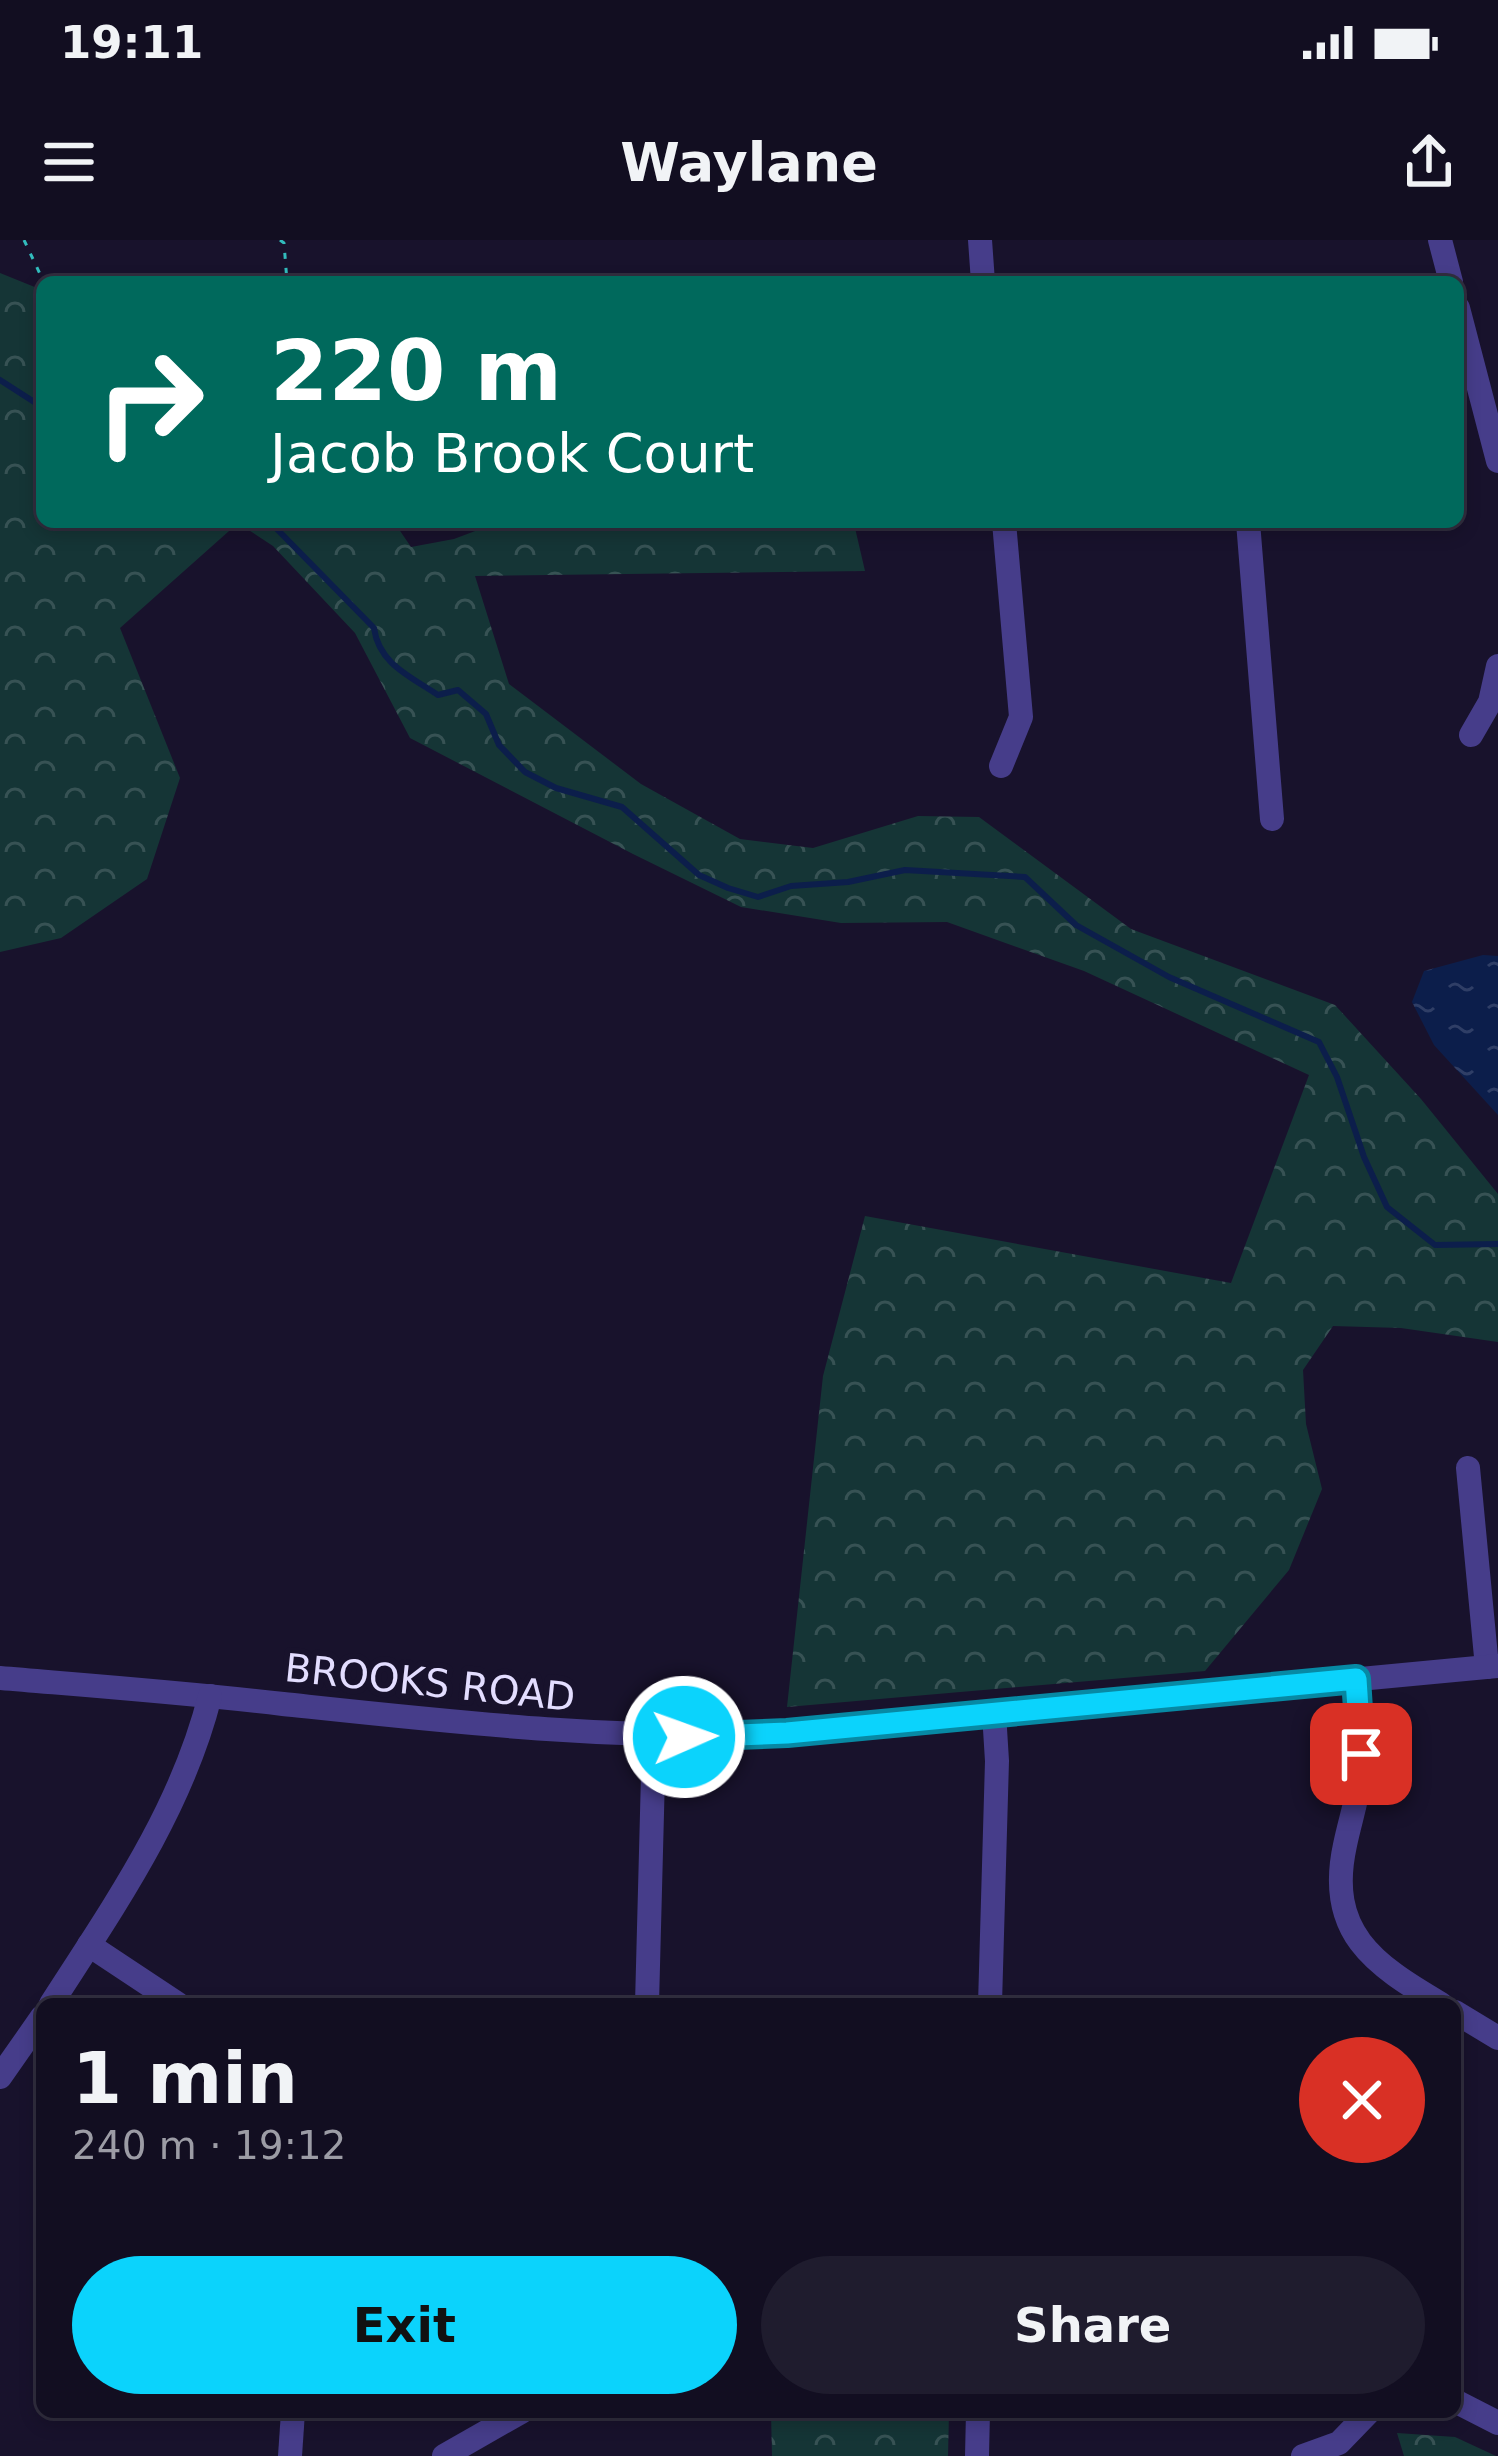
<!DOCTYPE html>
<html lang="en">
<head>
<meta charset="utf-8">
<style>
  :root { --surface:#120e21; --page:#1f1c2e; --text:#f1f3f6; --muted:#9c9ca5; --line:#312e3f; --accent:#0bd3fc }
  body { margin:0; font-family:"DejaVu Sans",sans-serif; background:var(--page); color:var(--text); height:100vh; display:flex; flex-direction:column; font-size:45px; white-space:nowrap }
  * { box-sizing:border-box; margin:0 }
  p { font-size:39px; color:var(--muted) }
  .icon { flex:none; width:66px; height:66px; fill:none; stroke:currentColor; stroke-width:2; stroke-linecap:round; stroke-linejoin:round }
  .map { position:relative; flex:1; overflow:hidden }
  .drawer { position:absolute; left:36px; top:1758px; width:1425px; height:420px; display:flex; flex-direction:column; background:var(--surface); border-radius:18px; box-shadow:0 6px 18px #0003,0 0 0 3px var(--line) }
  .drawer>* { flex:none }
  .top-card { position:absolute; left:36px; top:36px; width:1428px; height:252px; border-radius:18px; box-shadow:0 6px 18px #0003,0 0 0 3px var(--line); background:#00695c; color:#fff; overflow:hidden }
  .pin { position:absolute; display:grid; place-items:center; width:102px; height:102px; color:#fff; margin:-51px; border-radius:24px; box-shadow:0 6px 18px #0006 }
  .me { position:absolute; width:132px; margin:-66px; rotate:88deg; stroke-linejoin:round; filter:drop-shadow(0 0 9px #0008) }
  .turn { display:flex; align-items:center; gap:42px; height:252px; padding:0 36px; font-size:54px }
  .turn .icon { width:156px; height:156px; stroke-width:2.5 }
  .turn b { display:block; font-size:84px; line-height:102px }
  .round { display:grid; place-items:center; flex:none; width:126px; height:126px; border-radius:63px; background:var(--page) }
  .head { display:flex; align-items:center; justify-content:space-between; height:204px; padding:0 36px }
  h1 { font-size:72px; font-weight:800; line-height:90px }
  .action { display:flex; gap:24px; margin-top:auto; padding:24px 36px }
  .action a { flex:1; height:138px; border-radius:72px; background:var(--accent); color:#111; font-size:48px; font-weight:800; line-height:138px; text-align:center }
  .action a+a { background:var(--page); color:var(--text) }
  .status { display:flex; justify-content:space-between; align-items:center; height:84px; padding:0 60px; background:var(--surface); direction:ltr }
  .status svg { height:33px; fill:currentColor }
  header { display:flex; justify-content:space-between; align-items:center; height:156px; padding:0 36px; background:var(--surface); font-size:54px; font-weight:800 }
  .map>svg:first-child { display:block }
  .forest { fill:url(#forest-crowns) }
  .water { fill:url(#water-ripples) }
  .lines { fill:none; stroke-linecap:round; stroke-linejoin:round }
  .stream { stroke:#0c1e4b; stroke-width:6 }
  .path { stroke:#32bcbd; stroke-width:3; stroke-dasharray:6 9; stroke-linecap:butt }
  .minor { stroke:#463d8a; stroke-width:24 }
  .route-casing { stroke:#0789a4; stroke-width:30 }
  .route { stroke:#0bd3fc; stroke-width:21 }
  .labels { text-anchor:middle; stroke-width:12; stroke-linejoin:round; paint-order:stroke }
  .street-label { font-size:39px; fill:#e3ddff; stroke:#18122c }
</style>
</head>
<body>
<div class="status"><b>19:11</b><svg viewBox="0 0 49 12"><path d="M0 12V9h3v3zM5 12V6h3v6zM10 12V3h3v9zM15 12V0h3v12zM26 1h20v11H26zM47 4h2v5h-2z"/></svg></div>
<header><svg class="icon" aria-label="menu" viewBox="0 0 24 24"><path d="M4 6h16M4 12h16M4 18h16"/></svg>Waylane<svg class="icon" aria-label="share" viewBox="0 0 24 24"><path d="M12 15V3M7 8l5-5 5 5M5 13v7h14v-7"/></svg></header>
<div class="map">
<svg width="1498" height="2216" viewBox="0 0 1498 2216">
  <defs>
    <pattern id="forest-crowns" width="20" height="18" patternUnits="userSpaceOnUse" patternTransform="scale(3)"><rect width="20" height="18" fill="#153536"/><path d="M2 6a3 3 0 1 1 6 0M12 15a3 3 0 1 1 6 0" fill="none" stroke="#375254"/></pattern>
    <pattern id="water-ripples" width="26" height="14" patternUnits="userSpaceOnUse" patternTransform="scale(3)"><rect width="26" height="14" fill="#0c1e4b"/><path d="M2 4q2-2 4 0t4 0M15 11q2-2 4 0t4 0" fill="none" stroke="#2f3e66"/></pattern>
  </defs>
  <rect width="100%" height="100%" fill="#18122c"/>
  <!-- forest -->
  <g class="forest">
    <polygon points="0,33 42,50 42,282 394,282 411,307 454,299 499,282 824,282 855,288 865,331 475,336 509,444 641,544 740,599 813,608 918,576 979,577 1131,689 1335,765 1421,859 1498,954 1498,1102 1401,1088 1333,1086 1303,1130 1306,1184 1322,1249 1289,1330 1205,1431 787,1467 823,1136 865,976 1231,1043 1309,835 1084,731 947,682 841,683 741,667 633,614 410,498 355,393 273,306 238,283 120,388 180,538 147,639 61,698 0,712"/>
    <polygon points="771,2172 949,2172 948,2216 772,2216"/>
    <polygon points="1397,2193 1455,2197 1496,2216 1404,2216"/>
  </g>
  <!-- water -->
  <polygon class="water" points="1483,715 1498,716 1498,875 1434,805 1412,762 1424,731"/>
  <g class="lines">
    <!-- stream -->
    <g class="stream">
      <polyline points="0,140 42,167"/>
      <path d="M270,282L374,388C379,424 410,436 438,455L458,450L486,474L499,505L525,532L556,548L622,567L699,635L728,648L758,657L791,646L848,642L905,630L1025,637L1076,685L1169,737L1319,802L1337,837L1364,917L1387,967L1435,1005L1498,1004"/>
    </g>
    <!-- path -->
    <g class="path">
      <polyline points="24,0 41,36 48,42"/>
      <polyline points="280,0 284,3 287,42"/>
    </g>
    <!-- minor -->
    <g class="minor">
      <polyline points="980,0 983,42"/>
      <polyline points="1440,0 1451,42"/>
      <polyline points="1458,68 1498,221"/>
      <polyline points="1248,282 1272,579"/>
      <polyline points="1471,495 1490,462 1498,426"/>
      <polyline points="1001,526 1021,477 1004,282"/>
      <polyline points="1468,1228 1487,1427"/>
      <path d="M0,1438C95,1446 189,1453 283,1464C452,1482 617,1501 787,1493L1498,1426"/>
      <path d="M1356,1439C1358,1470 1364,1502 1361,1532C1358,1557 1350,1581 1345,1605C1326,1692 1373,1724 1441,1764"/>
      <polyline points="89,1705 178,1764"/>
      <path d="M51,1764C114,1666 181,1571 210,1456"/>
      <polyline points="647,1764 654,1497"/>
      <polyline points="990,1764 997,1521 994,1473"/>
      <polyline points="1455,1772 1498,1798"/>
      <polyline points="0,1837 42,1777"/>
      <polyline points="1455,2161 1498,2183"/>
      <polyline points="290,2216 293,2172"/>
      <polyline points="444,2216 521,2172"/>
      <polyline points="977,2216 978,2172"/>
      <polyline points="1303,2216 1339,2203 1369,2172"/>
    </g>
  </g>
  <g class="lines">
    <defs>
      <polyline id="route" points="684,1497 787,1493 1356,1439 1361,1514"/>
    </defs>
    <!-- route casing -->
    <use href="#route" class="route-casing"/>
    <!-- route -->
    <use href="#route" class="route"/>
  </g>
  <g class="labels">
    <!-- street labels -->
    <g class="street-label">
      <text transform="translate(430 1442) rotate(6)" y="14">BROOKS ROAD</text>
    </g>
  </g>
</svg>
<div class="pin" style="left:1361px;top:1514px;background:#d93025"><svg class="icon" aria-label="arrive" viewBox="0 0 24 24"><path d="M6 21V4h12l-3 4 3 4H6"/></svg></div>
<svg class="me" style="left:684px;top:1497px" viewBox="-20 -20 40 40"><circle r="17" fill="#0bd3fc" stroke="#fff" stroke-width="3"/><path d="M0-11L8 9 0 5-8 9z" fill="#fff"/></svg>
<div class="top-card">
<div class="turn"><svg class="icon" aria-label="right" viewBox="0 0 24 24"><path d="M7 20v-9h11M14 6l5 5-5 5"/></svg><div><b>220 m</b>Jacob Brook Court</div></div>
</div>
<section class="drawer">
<div class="head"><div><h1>1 min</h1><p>240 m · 19:12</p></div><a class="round" style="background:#d93025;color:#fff"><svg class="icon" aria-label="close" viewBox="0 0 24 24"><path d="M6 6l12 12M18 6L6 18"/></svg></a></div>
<div class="action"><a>Exit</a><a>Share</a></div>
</section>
</div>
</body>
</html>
